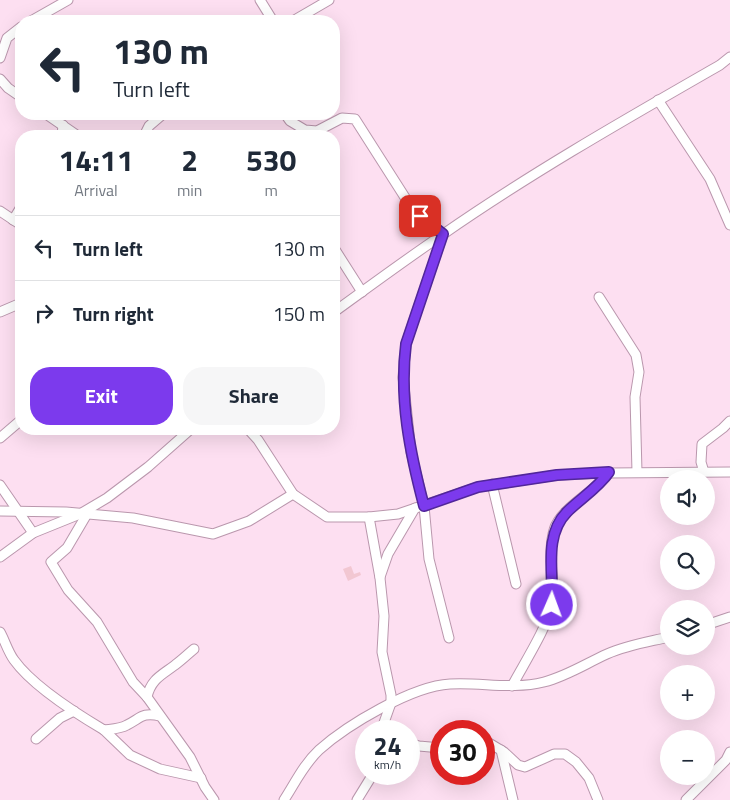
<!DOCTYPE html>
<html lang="en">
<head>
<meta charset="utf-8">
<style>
  :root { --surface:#fff; --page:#f6f6f7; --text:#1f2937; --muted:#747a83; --line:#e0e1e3; --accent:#7c3aed }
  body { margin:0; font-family:"Titillium Web",sans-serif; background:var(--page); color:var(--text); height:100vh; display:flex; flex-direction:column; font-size:19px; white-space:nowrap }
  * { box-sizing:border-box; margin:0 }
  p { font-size:16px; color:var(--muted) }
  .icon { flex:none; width:28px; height:28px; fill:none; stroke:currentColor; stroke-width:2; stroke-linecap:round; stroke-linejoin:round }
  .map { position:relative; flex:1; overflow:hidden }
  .panel { position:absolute; left:15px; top:130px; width:325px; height:305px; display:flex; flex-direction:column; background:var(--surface); border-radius:20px; box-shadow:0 5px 20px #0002 }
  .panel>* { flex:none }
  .guide { position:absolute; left:15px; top:15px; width:325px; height:105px; border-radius:20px; box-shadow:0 5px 20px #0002; background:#fff; color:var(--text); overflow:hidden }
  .controls { position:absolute; left:660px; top:470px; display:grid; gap:10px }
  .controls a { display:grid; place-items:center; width:55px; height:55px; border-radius:50%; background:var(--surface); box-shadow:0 5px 20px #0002; font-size:25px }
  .speed { position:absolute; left:355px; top:720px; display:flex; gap:10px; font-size:25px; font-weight:700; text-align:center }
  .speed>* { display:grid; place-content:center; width:65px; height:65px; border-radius:50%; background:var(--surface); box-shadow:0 5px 20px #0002; line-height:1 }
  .speed small { font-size:12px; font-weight:400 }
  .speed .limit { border:8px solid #d22; background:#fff; color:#111 }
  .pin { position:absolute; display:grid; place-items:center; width:42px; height:42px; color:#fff; margin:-21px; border-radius:10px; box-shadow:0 2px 8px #0006 }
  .me { position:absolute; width:55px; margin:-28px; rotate:2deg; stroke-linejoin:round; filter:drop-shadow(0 0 4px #0008) }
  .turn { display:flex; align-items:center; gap:18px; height:105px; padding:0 15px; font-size:22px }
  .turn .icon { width:65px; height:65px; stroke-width:2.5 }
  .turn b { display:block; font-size:35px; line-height:42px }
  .eta { display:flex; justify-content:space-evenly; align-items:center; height:85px; text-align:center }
  .eta b { font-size:30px; font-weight:700; line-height:35px }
  .primary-button { display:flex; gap:10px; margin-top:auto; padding:10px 15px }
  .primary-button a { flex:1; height:58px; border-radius:20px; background:var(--accent); color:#fff; font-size:20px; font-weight:700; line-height:58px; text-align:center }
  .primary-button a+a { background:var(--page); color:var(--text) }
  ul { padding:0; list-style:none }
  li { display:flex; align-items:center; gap:15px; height:65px; padding:0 15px; border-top:1px solid var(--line) }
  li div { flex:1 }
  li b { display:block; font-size:19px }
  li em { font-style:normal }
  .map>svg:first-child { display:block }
  .building { fill:#f2c7d2 }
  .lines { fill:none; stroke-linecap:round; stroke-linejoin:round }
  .street-casing { stroke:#ba97ad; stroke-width:11 }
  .street { stroke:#fff; stroke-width:9 }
  .route-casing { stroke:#51269a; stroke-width:12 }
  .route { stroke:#7c3aed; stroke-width:9 }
</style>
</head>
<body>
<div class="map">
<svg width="730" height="800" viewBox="0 0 730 800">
  <rect width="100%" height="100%" fill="#fddff1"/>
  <!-- building -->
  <polygon class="building" points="351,566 354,574 360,572 361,575 348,581 343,569"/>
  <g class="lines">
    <defs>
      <g id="street">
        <polyline points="260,0 273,21"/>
        <polyline points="31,21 68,0"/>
        <polyline points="293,21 329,0"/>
        <polyline points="0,58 7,38 21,27"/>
        <polyline points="0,79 8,88 21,97"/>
        <polyline points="658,100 710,179 730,225"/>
        <polyline points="46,114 78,136"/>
        <polyline points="285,114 290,121 305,130 317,131 342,118 355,119 406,199 420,216 443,234"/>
        <polyline points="62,136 63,125"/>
        <polyline points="144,136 149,126 163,114"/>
        <polyline points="0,211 21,225"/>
        <polyline points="13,220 21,207"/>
        <polyline points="443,234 406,344 403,377 411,452 424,506 429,559 449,638"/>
        <polyline points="334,248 362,292"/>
        <polyline points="599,297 636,355 639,372 635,397 637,472"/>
        <polyline points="0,312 21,303"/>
        <path d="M334,312C370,286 405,260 442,235C531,173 626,119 720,65L730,57"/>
        <polyline points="248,429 258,440 293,494 327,517 369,517 398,514 478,487 557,475 609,473 730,472"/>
        <polyline points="0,438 21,420"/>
        <polyline points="704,472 701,462 702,444 723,428 730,421"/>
        <polyline points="492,484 516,584"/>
        <polyline points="0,485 33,533"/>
        <polyline points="0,511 66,512 133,518 213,534 249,521 293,494"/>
        <polyline points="87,514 67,548 51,562 68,590 97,622 133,682 147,697 190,757 205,787 214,800"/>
        <polyline points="369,517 380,578 384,616 382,652 391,695 391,703 381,731"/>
        <polyline points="0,557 33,533 80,514 107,498 148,467 191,429"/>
        <polyline points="380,577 388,554 415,508"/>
        <polyline points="706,625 730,617"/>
        <path d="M0,632C5,641 8,652 14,660C32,685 77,714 104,730C111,729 120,729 127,725C141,718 142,712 160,716"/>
        <path d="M512,686C523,665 549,625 552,603C555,580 547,553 554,530C560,508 595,492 609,473"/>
        <path d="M147,697C151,679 162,675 175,665C182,660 188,654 194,649"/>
        <polyline points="104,730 130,755 160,769 201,778"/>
        <polyline points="36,739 60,718 74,711"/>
        <polyline points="484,740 504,752 518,765 525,767 554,754 565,754 576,762 589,778 598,800"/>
        <polyline points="409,743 419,746 441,748"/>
        <polyline points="501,750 513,800"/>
        <path d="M284,800C295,783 304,764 319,750C347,725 412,686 450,684C482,682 512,690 544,682C567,676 585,664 607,654C627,645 648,642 669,637"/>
        <polyline points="357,800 373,774"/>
        <polyline points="686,800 726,760 730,752"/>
      </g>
    </defs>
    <!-- street casing -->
    <use href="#street" class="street-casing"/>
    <!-- street -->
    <use href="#street" class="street"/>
  </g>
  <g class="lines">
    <defs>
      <path id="route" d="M420,216L443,234L406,344C399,399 410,453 424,506L478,487L557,475L609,472C598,488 580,499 567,512C543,536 554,575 552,605"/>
    </defs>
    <!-- route casing -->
    <use href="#route" class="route-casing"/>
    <!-- route -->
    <use href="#route" class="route"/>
  </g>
</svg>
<div class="controls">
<a><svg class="icon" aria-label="sound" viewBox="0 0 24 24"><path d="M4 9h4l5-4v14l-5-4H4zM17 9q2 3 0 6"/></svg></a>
<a><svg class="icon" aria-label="search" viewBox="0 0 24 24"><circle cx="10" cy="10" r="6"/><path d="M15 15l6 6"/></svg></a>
<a><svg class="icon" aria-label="layers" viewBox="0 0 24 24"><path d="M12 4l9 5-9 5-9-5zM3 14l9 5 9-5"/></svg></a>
<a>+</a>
<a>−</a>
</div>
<div class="speed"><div>24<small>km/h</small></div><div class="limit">30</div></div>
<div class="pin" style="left:420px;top:216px;background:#d93025"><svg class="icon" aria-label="arrive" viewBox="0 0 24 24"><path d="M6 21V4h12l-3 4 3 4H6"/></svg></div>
<svg class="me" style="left:552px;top:605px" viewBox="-20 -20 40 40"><circle r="17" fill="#7c3aed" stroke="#fff" stroke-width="3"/><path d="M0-11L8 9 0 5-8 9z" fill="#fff"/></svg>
<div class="guide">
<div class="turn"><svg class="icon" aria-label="left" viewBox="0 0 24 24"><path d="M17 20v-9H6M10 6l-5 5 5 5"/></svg><div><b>130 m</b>Turn left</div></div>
</div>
<section class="panel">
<div class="eta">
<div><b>14:11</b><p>Arrival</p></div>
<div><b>2</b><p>min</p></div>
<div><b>530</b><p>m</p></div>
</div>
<ul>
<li><svg class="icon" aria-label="left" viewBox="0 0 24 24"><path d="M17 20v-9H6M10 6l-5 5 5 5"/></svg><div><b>Turn left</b></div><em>130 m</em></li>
<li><svg class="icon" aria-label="right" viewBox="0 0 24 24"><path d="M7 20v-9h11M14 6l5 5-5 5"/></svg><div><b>Turn right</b></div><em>150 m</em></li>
</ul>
<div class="primary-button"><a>Exit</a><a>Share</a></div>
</section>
</div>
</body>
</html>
